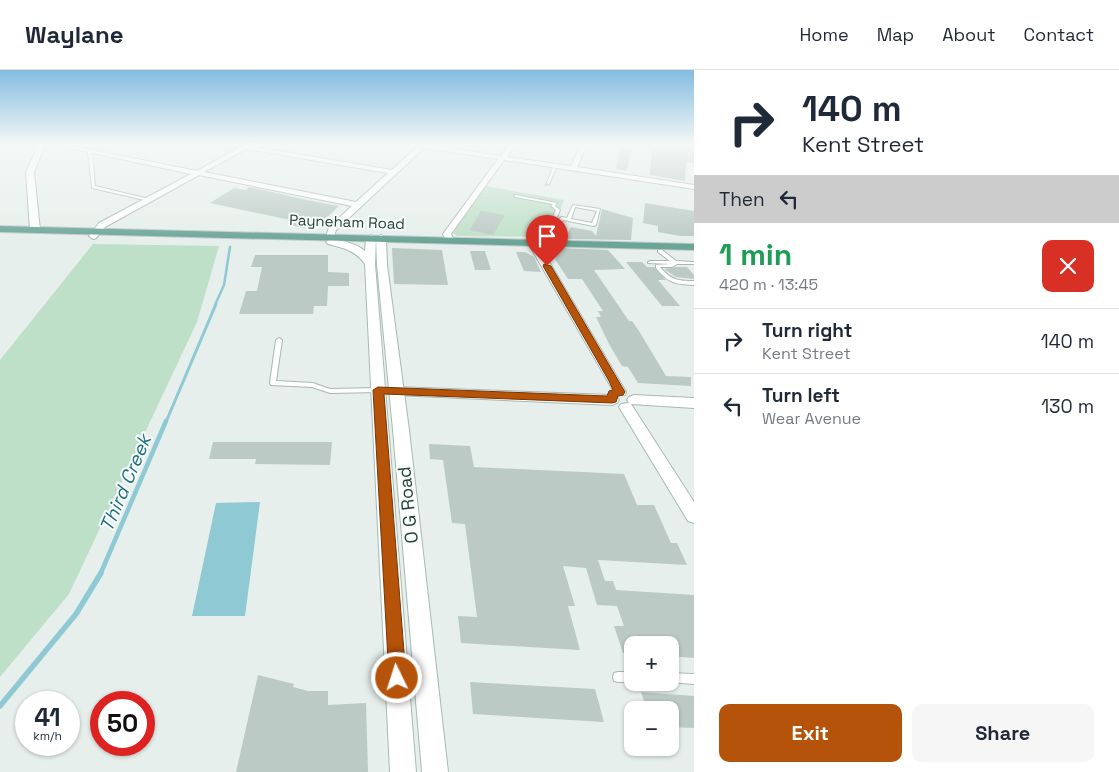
<!DOCTYPE html>
<html lang="en">
<head>
<meta charset="utf-8">
<style>
  :root { --surface:#fff; --page:#f6f6f7; --text:#1f2937; --muted:#747a83; --line:#e0e1e3; --accent:#b45309 }
  body { margin:0; font-family:"Space Grotesk",sans-serif; background:var(--page); color:var(--text); height:100vh; display:flex; flex-direction:column; font-size:19px; white-space:nowrap }
  * { box-sizing:border-box; margin:0 }
  p { font-size:16px; color:var(--muted) }
  .icon { flex:none; width:28px; height:28px; fill:none; stroke:currentColor; stroke-width:2; stroke-linecap:round; stroke-linejoin:round }
  .map { position:relative; flex:1; overflow:hidden }
  .details { display:flex; flex-direction:column; background:var(--surface); width:425px }
  .details>* { flex:none }
  .banner { background:#fff; color:var(--text); overflow:hidden }
  .controls { position:absolute; left:624px; top:566px; display:grid; gap:10px }
  .controls a { display:grid; place-items:center; width:55px; height:55px; border-radius:10px; background:var(--surface); box-shadow:0 1px 4px #0004; font-size:25px }
  .speed { position:absolute; left:15px; top:621px; display:flex; gap:10px; font-size:25px; font-weight:700; text-align:center }
  .speed>* { display:grid; place-content:center; width:65px; height:65px; border-radius:50%; background:var(--surface); box-shadow:0 1px 4px #0004; line-height:1 }
  .speed small { font-size:12px; font-weight:400 }
  .speed .limit { border:8px solid #d22; background:#fff; color:#111 }
  .pin { position:absolute; display:grid; place-items:center; width:42px; height:42px; color:#fff; margin:-51px -21px; border-radius:50% 50% 50% 0; rotate:-45deg; box-shadow:0 0 5px #0007 }
  .pin .icon { rotate:45deg }
  .me { position:absolute; width:55px; margin:-28px; rotate:356deg; stroke-linejoin:round; filter:drop-shadow(0 0 4px #0008) }
  .turn { display:flex; align-items:center; gap:18px; height:105px; padding:0 25px; font-size:22px }
  .turn .icon { width:65px; height:65px; stroke-width:2.5 }
  .turn b { display:block; font-size:35px; line-height:42px }
  .then { display:flex; align-items:center; height:48px; padding:0 25px; background:#0003; gap:10px; font-size:19px }
  .round { display:grid; place-items:center; flex:none; width:52px; height:52px; border-radius:10px; background:var(--page) }
  .overview { display:flex; align-items:center; justify-content:space-between; height:85px; padding:0 25px }
  h1 { font-size:30px; font-weight:700; line-height:38px; color:#1e9e55 }
  .cta { display:flex; gap:10px; margin-top:auto; padding:10px 25px }
  .cta a { flex:1; height:58px; border-radius:10px; background:var(--accent); color:#fff; font-size:20px; font-weight:700; line-height:58px; text-align:center }
  .cta a+a { background:var(--page); color:var(--text) }
  ul { padding:0; list-style:none }
  li { display:flex; align-items:center; gap:15px; height:65px; padding:0 25px; border-top:1px solid var(--line) }
  li div { flex:1 }
  li b { display:block; font-size:19px }
  li em { font-style:normal }
  header { display:flex; align-items:center; gap:30px; box-sizing:border-box; height:70px; padding:0 25px; background:var(--surface); border-bottom:1px solid var(--line) }
  header strong { font-size:24px }
  nav { display:flex; gap:28px; margin-inline-start:auto; font-size:18px }
  main { display:flex; flex:1; min-height:0 }
  .map>svg:first-child { display:block }
  .green { fill:#bfe0c8 }
  .water { fill:#8ec9d4 }
  .lines { fill:none; stroke-linecap:round; stroke-linejoin:round }
  .stream-far4 { stroke:#8ec9d4; stroke-width:2 }
  .stream-far3 { stroke:#8ec9d4; stroke-width:2.5 }
  .stream-far2 { stroke:#8ec9d4; stroke-width:3 }
  .stream-far1 { stroke:#8ec9d4; stroke-width:4.5 }
  .stream { stroke:#8ec9d4; stroke-width:5.5 }
  .building { fill:#bbcac4 }
  .service-casing { stroke:#a8b8b2; stroke-width:2 }
  .minor-casing { stroke:#a8b8b2; stroke-width:2 }
  .tertiary-casing { stroke:#a8b8b2; stroke-width:2 }
  .secondary-casing { stroke:#a4bbb3; stroke-width:2 }
  .primary-casing { stroke:#c2cac8; stroke-width:2 }
  .service { fill:#fff; fill-rule:evenodd }
  .minor { fill:#fff; fill-rule:evenodd }
  .tertiary { fill:#fff; fill-rule:evenodd }
  .secondary { fill:#fff; fill-rule:evenodd }
  .primary { fill:#6aa596; fill-rule:evenodd }
  .route { fill:#b45309; stroke:#753606 }
  .labels { text-anchor:middle; stroke-width:4; stroke-linejoin:round; paint-order:stroke }
  .far-street-label { font-size:15px; fill:#24423a; stroke:#f7fbf9 }
  .street-label { font-size:18px; fill:#24423a; stroke:#f7fbf9 }
  .water-label { font-size:19px; font-style:italic; fill:#1c6f80; stroke:#f7fbf9 }
</style>
</head>
<body>
<header>
<strong>Waylane</strong>
<nav><a>Home</a><a>Map</a><a>About</a><a>Contact</a></nav>
</header>
<main>
<div class="map">
<svg width="694" height="702" viewBox="0 0 694 702">
  <rect width="100%" height="100%" fill="#e6efeb"/>
  <!-- green -->
  <g class="green">
    <polygon points="486,116 564,130 549,167 457,166 453,163"/>
    <polygon points="93,174 219,176 197,252 69,524 0,607 0,290"/>
  </g>
  <!-- water -->
  <polygon class="water" points="260,432 245,546 192,546 216,433"/>
  <g class="lines">
    <!-- stream-far4 -->
    <polyline class="stream-far4" points="225,83 231,75"/>
    <!-- stream-far3 -->
    <polyline class="stream-far3" points="215,235 224,215 230,177"/>
    <!-- stream-far2 -->
    <polyline class="stream-far2" points="166,352 216,234"/>
    <!-- stream-far1 -->
    <polyline class="stream-far1" points="100,505 166,351"/>
    <!-- stream -->
    <polyline class="stream" points="0,636 76,544 101,503"/>
  </g>
  <!-- building -->
  <g class="building">
    <polygon points="652,75 694,75 694,93 686,92 685,111 650,105"/>
    <polygon points="620,78 631,80 627,101 616,99"/>
    <polygon points="249,117 307,130 339,136 313,160 290,155 295,151 210,133 234,118 246,120"/>
    <polygon points="645,133 694,141 694,166 680,166 658,162 658,156 643,153"/>
    <polygon points="602,139 633,148 631,170 565,169 571,157 592,161 596,166"/>
    <polygon points="481,141 505,145 493,165 470,160"/>
    <polygon points="392,178 442,180 448,215 394,214"/>
    <polygon points="560,178 608,180 625,199 594,200 629,251 632,251 639,261 666,306 691,307 691,316 638,313 628,297 622,296 609,274 596,247 601,247 598,241 603,241 582,209 568,209 555,189"/>
    <polygon points="470,181 485,181 491,200 475,200"/>
    <polygon points="516,182 525,182 534,187 541,202 524,201"/>
    <polygon points="255,185 328,185 328,202 349,203 349,216 328,216 327,236 314,236 313,244 239,244 246,221 257,221 262,197 251,197"/>
    <polygon points="626,192 642,192 647,197 654,197 666,210 658,210 680,236 662,236"/>
    <polygon points="675,197 687,197 694,205 694,209 676,207 664,199"/>
    <polygon points="213,372 332,372 330,395 255,394 256,389 209,389"/>
    <polygon points="429,374 470,376 474,397 624,404 637,435 654,435 671,473 677,473 687,495 598,490 605,511 613,511 616,520 694,525 694,588 670,586 670,575 632,575 632,584 623,583 614,556 624,556 617,536 597,535 586,498 563,496 575,536 568,536 580,580 461,573 458,546 477,547 465,454 452,453 443,390 430,389"/>
    <polygon points="258,605 294,614 293,617 308,621 328,621 328,635 366,633 368,702 236,702"/>
    <polygon points="470,612 595,619 604,652 473,644"/>
    <polygon points="641,622 694,626 694,658 670,657 670,640 647,640"/>
  </g>
  <g class="lines">
    <defs>
      <g id="service">
        <polygon points="90,81 92,82 95,116 149,129 149,131 92,118 88,82"/>
        <polygon points="554,95 557,96 549,114 546,115"/>
        <polygon points="516,125 557,133 555,136 560,140 545,174 541,173 556,140 551,136 553,134 515,127 514,126"/>
        <path d="M573,135L600,139L596,155L594,156L563,150L554,173L550,174V173L560,148L562,147L567,148ZM575,137L597,141L592,153L571,149Z"/>
        <path d="M658,180H662L676,191L694,192V194H677L672,197H660C671,210 678,211 694,211V215C675,214 668,213 656,198V195L671,194L648,193V192L650,191H670L658,182Z"/>
        <polygon points="279,268 282,270 276,311 313,313 330,319 378,318 381,320 378,322 330,323 312,317 271,315 270,313 276,270"/>
        <polygon points="618,602 632,602 632,612 618,612 614,611 613,607 614,603"/>
        <polygon points="670,603 694,604 694,614 668,612 670,612"/>
      </g>
      <g id="minor">
        <path d="M55,75H68L197,101L244,75L392,100L417,77L415,75H431L501,86L509,75H515L507,87L571,96L581,75H587L577,97L694,115V119L504,90L451,164L454,170L450,173L447,172L443,164L498,89L424,78L336,160L333,169L326,167L329,157L352,136L199,105L105,157L96,168L93,169L89,166L99,153L191,104ZM246,79L388,103L356,132L204,102Z"/>
        <polygon points="536,175 541,178 626,322 625,325 615,325 614,322 531,178"/>
        <polygon points="396,317 612,325 617,327 619,330 617,333 612,335 396,325 391,324 390,321 391,318"/>
        <polygon points="634,325 694,328 694,338 631,334 694,432 694,453 688,451 619,337 621,334 629,333 627,330 629,327"/>
      </g>
      <polygon id="tertiary" points="39,75 45,75 34,102 40,160 35,163 30,160 26,102"/>
      <g id="secondary">
        <path d="M371,165L376,168L375,194L416,702H390L365,194C355,180 343,178 328,174L326,172L331,169C343,171 356,173 365,181L366,168Z"/>
        <polygon points="381,165 386,168 387,195 409,360 448,702 422,702 393,360 377,195 376,168"/>
      </g>
      <polygon id="primary" points="0,156 694,174 694,180 0,162"/>
    </defs>
    <!-- service casing -->
    <use href="#service" class="service-casing"/>
    <!-- minor casing -->
    <use href="#minor" class="minor-casing"/>
    <!-- tertiary casing -->
    <use href="#tertiary" class="tertiary-casing"/>
    <!-- secondary casing -->
    <use href="#secondary" class="secondary-casing"/>
    <!-- primary casing -->
    <use href="#primary" class="primary-casing"/>
    <!-- service -->
    <use href="#service" class="service"/>
    <!-- minor -->
    <use href="#minor" class="minor"/>
    <!-- tertiary -->
    <use href="#tertiary" class="tertiary"/>
    <!-- secondary -->
    <use href="#secondary" class="secondary"/>
    <!-- primary -->
    <use href="#primary" class="primary"/>
  </g>
  <!-- sky -->
  <linearGradient id="sky" x2="0" y2="1"><stop stop-color="#84bce0"/><stop offset="0.43" stop-color="#f4f8f6"/><stop offset="1" stop-color="#f4f8f6" stop-opacity="0"/></linearGradient>
  <rect width="694" height="173" fill="url(#sky)"/>
  <!-- route -->
  <polygon class="route" points="544,194 551,196 625,322 623,325 618,326 616,332 612,333 384,324 406,608 403,615 397,617 391,615 389,608 373,320 378,317 607,326 609,321 613,320 609,311 543,196"/>
  <g class="labels">
    <!-- far-street labels -->
    <g class="far-street-label">
      <text transform="translate(347 152) rotate(2)" y="5">Payneham Road</text>
    </g>
    <!-- street labels -->
    <g class="street-label">
      <text transform="translate(408 435) rotate(-96)" y="6">O G Road</text>
    </g>
    <!-- water labels -->
    <g class="water-label">
      <text transform="translate(125 413) rotate(-67)" y="7">Third Creek</text>
    </g>
  </g>
</svg>
<div class="controls">
<a>+</a>
<a>−</a>
</div>
<div class="speed"><div>41<small>km/h</small></div><div class="limit">50</div></div>
<div class="pin" style="left:547px;top:196px;background:#d93025"><svg class="icon" aria-label="arrive" viewBox="0 0 24 24"><path d="M6 21V4h12l-3 4 3 4H6"/></svg></div>
<svg class="me" style="left:397px;top:608px" viewBox="-20 -20 40 40"><circle r="17" fill="#b45309" stroke="#fff" stroke-width="3"/><path d="M0-11L8 9 0 5-8 9z" fill="#fff"/></svg>
</div>
<section class="details">
<div class="banner">
<div class="turn"><svg class="icon" aria-label="right" viewBox="0 0 24 24"><path d="M7 20v-9h11M14 6l5 5-5 5"/></svg><div><b>140 m</b>Kent Street</div></div>
<div class="then">Then<svg class="icon" aria-label="left" viewBox="0 0 24 24"><path d="M17 20v-9H6M10 6l-5 5 5 5"/></svg></div>
</div>
<div class="overview"><div><h1>1 min</h1><p>420 m · 13:45</p></div><a class="round" style="background:#d93025;color:#fff"><svg class="icon" aria-label="close" viewBox="0 0 24 24"><path d="M6 6l12 12M18 6L6 18"/></svg></a></div>
<ul>
<li><svg class="icon" aria-label="right" viewBox="0 0 24 24"><path d="M7 20v-9h11M14 6l5 5-5 5"/></svg><div><b>Turn right</b><p>Kent Street</p></div><em>140 m</em></li>
<li><svg class="icon" aria-label="left" viewBox="0 0 24 24"><path d="M17 20v-9H6M10 6l-5 5 5 5"/></svg><div><b>Turn left</b><p>Wear Avenue</p></div><em>130 m</em></li>
</ul>
<div class="cta"><a>Exit</a><a>Share</a></div>
</section>
</main>
</body>
</html>
